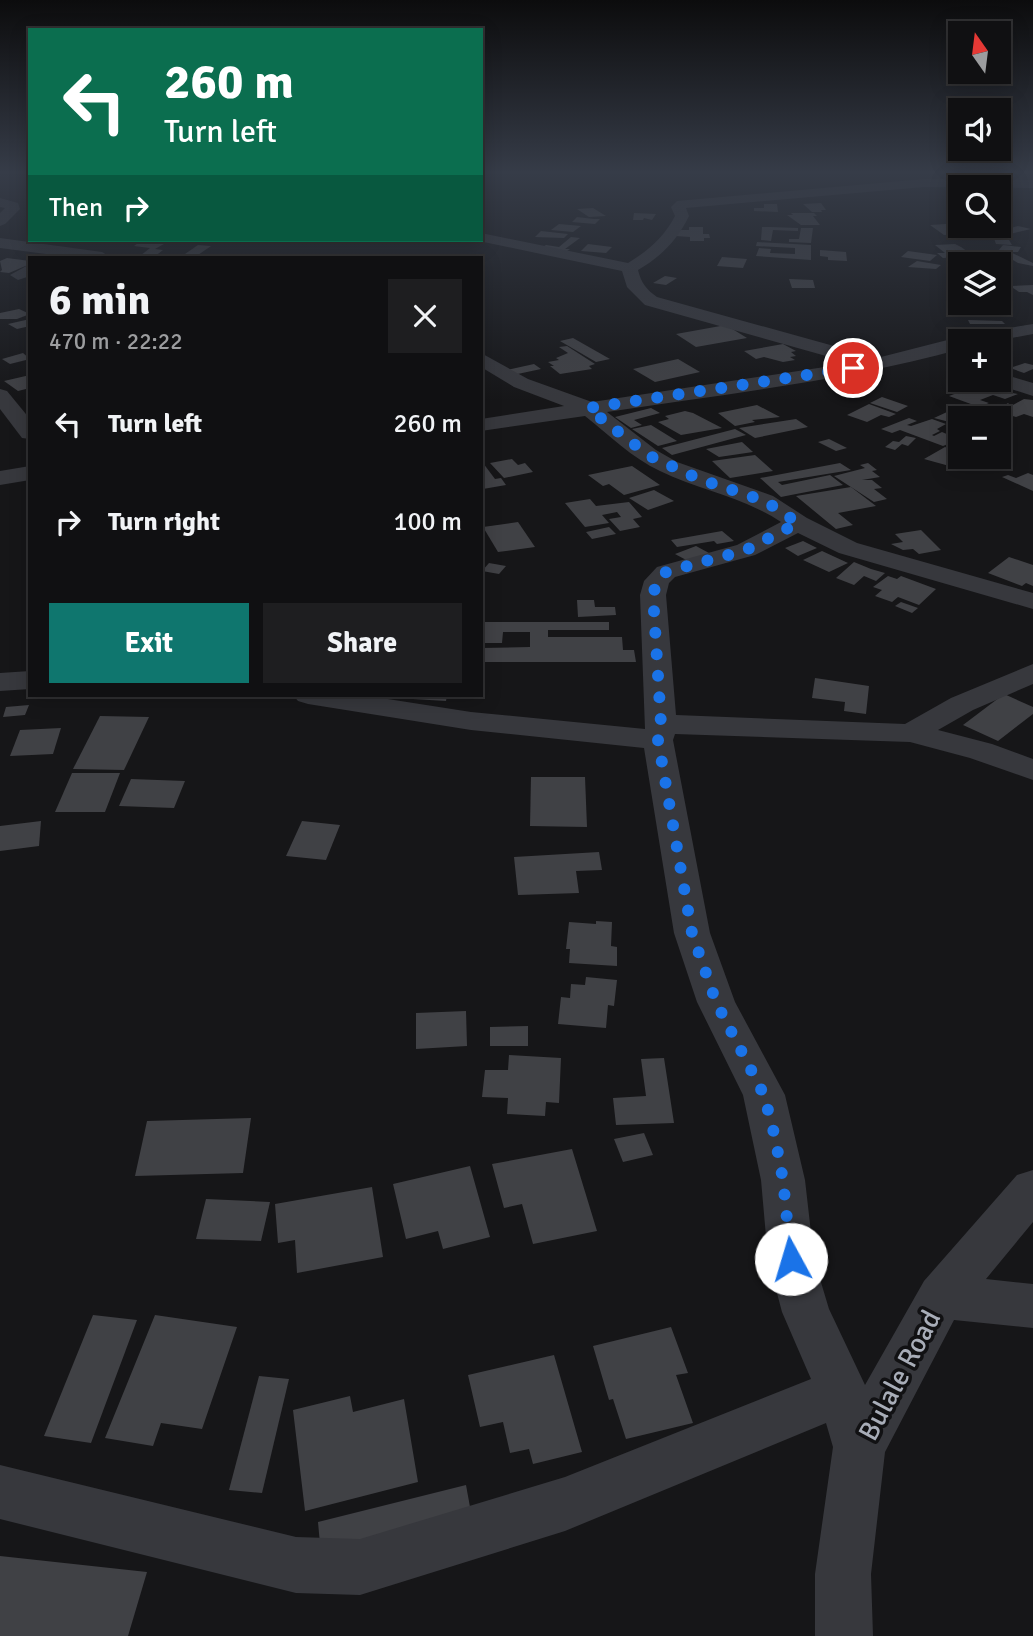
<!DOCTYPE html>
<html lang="en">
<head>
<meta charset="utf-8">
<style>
  :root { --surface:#101012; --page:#1e1e20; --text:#f1f3f6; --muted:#9c9d9f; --line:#303032; --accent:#0f766e }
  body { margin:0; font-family:Signika,sans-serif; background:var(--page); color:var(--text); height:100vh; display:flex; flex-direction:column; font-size:26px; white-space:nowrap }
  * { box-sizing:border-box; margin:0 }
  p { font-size:23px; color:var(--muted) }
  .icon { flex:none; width:38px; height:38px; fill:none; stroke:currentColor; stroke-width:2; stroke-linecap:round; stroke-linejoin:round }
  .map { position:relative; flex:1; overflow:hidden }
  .drawer { position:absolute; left:28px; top:256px; width:455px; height:441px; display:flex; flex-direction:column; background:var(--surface); border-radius:0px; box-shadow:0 4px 18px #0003,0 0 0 2px var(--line) }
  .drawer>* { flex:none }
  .banner { position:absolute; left:28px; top:28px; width:455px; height:214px; border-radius:0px; box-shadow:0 4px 18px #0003,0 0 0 2px var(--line); background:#0b6e4f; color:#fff; overflow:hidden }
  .needle { width:46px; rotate:346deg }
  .tools { position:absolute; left:948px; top:21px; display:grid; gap:14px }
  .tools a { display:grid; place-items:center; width:63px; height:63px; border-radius:0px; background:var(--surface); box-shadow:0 4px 18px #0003,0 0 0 2px var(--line); font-size:35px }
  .pin { position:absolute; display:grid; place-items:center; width:60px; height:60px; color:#fff; margin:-30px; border:4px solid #fff; border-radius:50%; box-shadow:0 2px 7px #0007 }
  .me { position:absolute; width:77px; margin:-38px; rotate:354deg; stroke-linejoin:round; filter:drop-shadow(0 0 5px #0008) }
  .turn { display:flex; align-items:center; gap:24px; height:147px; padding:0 21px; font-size:32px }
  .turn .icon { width:91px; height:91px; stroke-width:2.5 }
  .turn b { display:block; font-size:49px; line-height:60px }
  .then { display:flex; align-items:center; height:66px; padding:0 21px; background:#0003; gap:14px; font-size:26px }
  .round { display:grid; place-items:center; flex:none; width:74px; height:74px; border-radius:0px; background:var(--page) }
  .summary { display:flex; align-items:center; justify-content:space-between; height:119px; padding:0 21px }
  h1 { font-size:42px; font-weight:800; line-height:52px }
  .cta { display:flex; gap:14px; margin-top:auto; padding:14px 21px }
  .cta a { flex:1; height:80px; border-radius:0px; background:var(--accent); color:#fff; font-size:28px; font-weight:800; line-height:80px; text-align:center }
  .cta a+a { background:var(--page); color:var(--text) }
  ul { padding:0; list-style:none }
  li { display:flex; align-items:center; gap:21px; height:98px; padding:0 21px }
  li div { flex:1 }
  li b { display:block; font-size:26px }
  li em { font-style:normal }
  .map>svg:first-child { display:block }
  .building { fill:#404145 }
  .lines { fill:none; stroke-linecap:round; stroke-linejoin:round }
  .minor { fill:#37383d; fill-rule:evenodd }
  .route { stroke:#1a73e8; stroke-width:12; stroke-dasharray:0 21.6 }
  .labels { text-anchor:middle; stroke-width:7; stroke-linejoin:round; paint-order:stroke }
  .near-street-label { font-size:28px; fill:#a8adb8; stroke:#111113 }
</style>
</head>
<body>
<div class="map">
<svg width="1033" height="1636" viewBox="0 0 1033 1636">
  <rect width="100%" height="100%" fill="#161618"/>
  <!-- building -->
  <g class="building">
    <polygon points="821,203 826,210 821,210 822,212 812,212 803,204"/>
    <polygon points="764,204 777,204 778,212 754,211 754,208 764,208"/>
    <polygon points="593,208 606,216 589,217 577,209"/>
    <polygon points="634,213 656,214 652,220 644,218 643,220 633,220"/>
    <polygon points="791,213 814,213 817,216 813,216 820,225 801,225 787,215 793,215"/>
    <polygon points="577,217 594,219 600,219 595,224 572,222"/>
    <polygon points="961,223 961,226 982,226 992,232 944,235 930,225"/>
    <polygon points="559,224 581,226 573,232 551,230"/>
    <polygon points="1018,226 1031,229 1006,235 1012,245 996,244 992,233"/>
    <polygon points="689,227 703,227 703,234 709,234 710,238 704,238 704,241 690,241 690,237 676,236 677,230 689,230"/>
    <polygon points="762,227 770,227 798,228 798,231 773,230 771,241 761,240"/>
    <polygon points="801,228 813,228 811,243 789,242 789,239 799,239"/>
    <polygon points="541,231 568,234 564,238 535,237"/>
    <polygon points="571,237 580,238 565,249 570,249 564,253 539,249 546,245 559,247"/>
    <polygon points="142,240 162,241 171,240 155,249 163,250 154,257 140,256 150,248 134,246"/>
    <polygon points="757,242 811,245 811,260 756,256 759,248 771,249 770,253 795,254 795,248 756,246"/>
    <polygon points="588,244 612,247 606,253 581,251"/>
    <polygon points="955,244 961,247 974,256 943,258 937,253 945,253 935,245"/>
    <polygon points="198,245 211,246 198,255 185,254"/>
    <polygon points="1003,245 1021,247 1018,252 1010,252 1033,263 1033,266 1018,263 998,251"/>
    <polygon points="820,250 846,252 847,261 828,260 828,257 820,256"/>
    <polygon points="908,251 937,255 930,261 901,257"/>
    <polygon points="722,257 747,259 743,268 717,266"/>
    <polygon points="7,258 30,261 30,264 9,273 0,272 2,270 0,261"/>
    <polygon points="917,261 941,265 936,269 908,267"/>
    <polygon points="665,276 677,278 666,285 653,283"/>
    <polygon points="789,279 813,280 815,288 792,288"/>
    <polygon points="1033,285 1033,295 1027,292 1019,292 1010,286"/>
    <polygon points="19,309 30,314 17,319 0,319 0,313"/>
    <polygon points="30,319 30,326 17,329 8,324"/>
    <polygon points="968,320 1002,321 1005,324 970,324"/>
    <polygon points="726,325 747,338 696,347 676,334"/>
    <polygon points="573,338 610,359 596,362 560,341"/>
    <polygon points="783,344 796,351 791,352 796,356 790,357 795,360 783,362 764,357 756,359 744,351"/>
    <polygon points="567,346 595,364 589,366 592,369 560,374 550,366 554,366 548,362 559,360 556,358 568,353 559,347"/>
    <polygon points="23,353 30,359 10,364 2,359"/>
    <polygon points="678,359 700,372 655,382 633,369"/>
    <polygon points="1025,363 1033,365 1033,369 1024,373 1010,368"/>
    <polygon points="534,364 541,369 513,375 507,370"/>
    <polygon points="30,375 30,388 18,391 4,381"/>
    <polygon points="968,380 995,390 1018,394 1005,399 993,395 980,400 989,403 979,407 949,396 957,393 946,389"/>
    <polygon points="882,397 908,406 897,412 870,403"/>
    <polygon points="1024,399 1033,400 1033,417 1024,414 1016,417 996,411 1008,403 1011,406"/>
    <polygon points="869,404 888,411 896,414 889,417 881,415 867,422 847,415"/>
    <polygon points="757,405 780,417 752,420 755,422 735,426 718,413"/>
    <polygon points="651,408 660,413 634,420 642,425 631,428 615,417"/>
    <polygon points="685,411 693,413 722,428 681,435 658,422 669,419 665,416"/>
    <polygon points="947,412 961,418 961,425 934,418"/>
    <polygon points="909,418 917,421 907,425 911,426 932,419 946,424 937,429 940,431 932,435 934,436 942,432 949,435 961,430 961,439 943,446 900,430 892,433 881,429"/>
    <polygon points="796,419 808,427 755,438 739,428"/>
    <polygon points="651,425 677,441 658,446 632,429"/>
    <polygon points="735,429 746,435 672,455 662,448"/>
    <polygon points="906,436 916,438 908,446 902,444 895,450 885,447 893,441 899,442"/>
    <polygon points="829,439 847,448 836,451 818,442"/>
    <polygon points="742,442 753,452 719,457 706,449"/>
    <polygon points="945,447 961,453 961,457 974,457 953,467 924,459"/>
    <polygon points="755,455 773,471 730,478 712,461"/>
    <polygon points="512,459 518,465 525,463 533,472 504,478 490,463"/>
    <polygon points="483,463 495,479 501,478 506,485 483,489"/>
    <polygon points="840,463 851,470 778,482 782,485 830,475 843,485 791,495 781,497 760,478"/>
    <polygon points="868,463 877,470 872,471 880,477 862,480 872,480 882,488 874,489 887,499 874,502 834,476 865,468 860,465"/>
    <polygon points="632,466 660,485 624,495 609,484 603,486 588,475"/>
    <polygon points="1028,473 1033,475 1033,491 1002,477 1008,475 1016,478"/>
    <polygon points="851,487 876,506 838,513 853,525 836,529 796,496"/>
    <polygon points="654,490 674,501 648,510 629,498"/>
    <polygon points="590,499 596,506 629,502 642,517 633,519 640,527 620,531 609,519 621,517 617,512 602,515 609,523 585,527 565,503"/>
    <polygon points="518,522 535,547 498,552 483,527"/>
    <polygon points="609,527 616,534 592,539 586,532"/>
    <polygon points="921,530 941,550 919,554 913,549 903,550 891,544 903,542 895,534"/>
    <polygon points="722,531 734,541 717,544 714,541 677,547 671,540"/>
    <polygon points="803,541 817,548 798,556 785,548"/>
    <polygon points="696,546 709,553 688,561 675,554"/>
    <polygon points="822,551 848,563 829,572 803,560"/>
    <polygon points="1009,557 1033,565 1033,586 1026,583 1022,586 988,573"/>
    <polygon points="854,562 871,569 885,573 876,581 864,576 854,585 836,578"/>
    <polygon points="489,563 506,566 499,574 482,571"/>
    <polygon points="888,576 897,579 901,576 936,589 919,605 898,597 892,602 875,596 882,590 873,587"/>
    <polygon points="577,600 594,600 595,607 615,607 616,615 578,617"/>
    <polygon points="901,602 918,608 912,613 895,606"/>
    <polygon points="482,622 609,622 609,630 548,630 548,637 622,637 623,650 634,650 636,662 481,662 481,648 530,647 530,632 503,632 502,643 481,643"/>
    <polygon points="815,678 869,686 866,714 844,711 845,702 812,698"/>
    <polygon points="1004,694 1033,707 1033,714 998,741 963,725"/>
    <polygon points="415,695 447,695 446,701 413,699"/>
    <polygon points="29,705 25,715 3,717 6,707"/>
    <polygon points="100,716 149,717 124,770 73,769"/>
    <polygon points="61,728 53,754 10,756 20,730"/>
    <polygon points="72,773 120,773 105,812 55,812"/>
    <polygon points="531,777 585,777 587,827 530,826"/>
    <polygon points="131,779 185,781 174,808 119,806"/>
    <polygon points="41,821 39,846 0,851 0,826"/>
    <polygon points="302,821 340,825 326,860 286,856"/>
    <polygon points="599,852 602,870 576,871 579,893 518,895 514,857"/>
    <polygon points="596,921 612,922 611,946 617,947 617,966 569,963 570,949 566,949 569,922 596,924"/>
    <polygon points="586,977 617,980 614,1006 608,1005 606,1028 558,1024 561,997 570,998 571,984 585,985"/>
    <polygon points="466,1011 467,1046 416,1049 416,1013"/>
    <polygon points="528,1026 528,1046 490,1046 490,1027"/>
    <polygon points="509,1055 561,1058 559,1103 546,1102 545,1116 507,1114 508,1098 482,1097 485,1070 508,1070"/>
    <polygon points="664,1058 674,1123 616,1125 613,1098 646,1096 641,1059"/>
    <polygon points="251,1118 243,1173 135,1176 147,1121"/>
    <polygon points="644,1133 653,1155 623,1162 614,1139"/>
    <polygon points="572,1149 597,1231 533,1244 522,1204 504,1208 492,1164"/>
    <polygon points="470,1166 490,1237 443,1249 438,1231 406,1239 393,1184"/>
    <polygon points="372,1187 383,1257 297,1273 295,1240 278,1243 275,1204"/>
    <polygon points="206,1199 270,1202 261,1241 196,1239"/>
    <polygon points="93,1315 137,1320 91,1443 44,1436"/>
    <polygon points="155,1315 237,1327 202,1429 161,1423 153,1446 105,1438"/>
    <polygon points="671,1327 688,1373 676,1375 693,1423 626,1439 613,1399 609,1400 593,1346"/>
    <polygon points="554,1355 582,1452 533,1464 529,1449 510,1453 503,1422 480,1427 468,1375"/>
    <polygon points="259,1376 289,1379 262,1493 229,1490"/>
    <polygon points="350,1396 353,1412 404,1399 418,1482 305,1511 293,1410"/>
    <polygon points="466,1485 472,1518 321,1555 318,1522"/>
    <polygon points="0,1556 147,1572 128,1636 0,1636"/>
  </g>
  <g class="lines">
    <!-- minor -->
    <g class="minor">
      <path d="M924,179L1033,180V188L924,187L686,208L689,216C678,239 661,257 638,270C641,283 647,290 657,297L877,358L967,335L1033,324V334L996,341H961V349C845,381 725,394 607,412L656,450L677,462L773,496L807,518L857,543L1033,593V609L839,553L798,533L755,555L675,577L669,583L666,595L676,715L905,724L951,698L1033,664V684L973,710L938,730L992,744L1033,759V780L970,758L910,742L675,734L673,740L710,933L735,1002L785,1095L805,1180L814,1259L829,1309L865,1385L924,1281L1017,1175L1033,1170V1222L986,1279L1033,1284V1328L954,1320L885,1452L871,1574L873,1636H815V1574L833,1447L826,1423L565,1531L360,1595L296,1593L0,1519V1465L296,1537L360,1539L565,1477L811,1379L782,1312L768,1259L761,1180L743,1095L697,1002L674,933L644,748L471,730L308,704L298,701L293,695H362L471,712L645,729L640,595L644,581L657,567L737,545L781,522C741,496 701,491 660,471C632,458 609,435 585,416L481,431V419L564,406L514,387L481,367V353L528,379L592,402L851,363L645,305L627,287L622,271L474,240H481V233L628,263C648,251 664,237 675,216L671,207L677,201Z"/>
      <polygon points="0,198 18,203 20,209 5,224 0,226 0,213 5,208 0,207"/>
      <polygon points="0,238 102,252 110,257 69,257 0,248"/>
      <polygon points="30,264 30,276 18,280 10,275"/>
      <polygon points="999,373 1033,383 1033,396 992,383 990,380 999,380"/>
      <polygon points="0,389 7,391 30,419 30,439 22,438 0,409"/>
      <polygon points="30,466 30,480 0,485 0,471"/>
      <polygon points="30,671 30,689 0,691 0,673"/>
    </g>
  </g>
  <!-- sky -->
  <linearGradient id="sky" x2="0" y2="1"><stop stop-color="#0c0c0d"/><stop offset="0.43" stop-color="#363c48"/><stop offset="1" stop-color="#363c48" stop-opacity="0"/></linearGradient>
  <rect width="1033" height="401" fill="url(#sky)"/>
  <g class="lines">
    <!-- route -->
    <polyline class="route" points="791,1259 783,1180 775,1137 764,1095 716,1002 692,933 658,740 661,724 653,595 657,581 666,572 746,550 798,523 765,501 699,479 648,455 588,408 853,368"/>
  </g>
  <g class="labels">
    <!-- near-street labels -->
    <g class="near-street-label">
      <text transform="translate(899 1375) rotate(-62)" y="10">Bulale Road</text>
    </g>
  </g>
</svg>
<div class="tools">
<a><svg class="needle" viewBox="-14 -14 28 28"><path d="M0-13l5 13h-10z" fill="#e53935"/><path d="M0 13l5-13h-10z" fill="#9c9d9f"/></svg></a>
<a><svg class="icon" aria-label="sound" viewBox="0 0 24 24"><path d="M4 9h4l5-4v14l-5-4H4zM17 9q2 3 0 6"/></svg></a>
<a><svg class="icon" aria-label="search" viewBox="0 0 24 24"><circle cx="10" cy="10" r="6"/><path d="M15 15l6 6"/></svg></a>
<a><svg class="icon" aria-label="layers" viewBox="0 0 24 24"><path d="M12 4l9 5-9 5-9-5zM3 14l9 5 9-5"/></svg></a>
<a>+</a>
<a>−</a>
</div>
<div class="pin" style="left:853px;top:368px;background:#d93025"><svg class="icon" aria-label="arrive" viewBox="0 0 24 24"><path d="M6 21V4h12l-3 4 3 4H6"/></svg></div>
<svg class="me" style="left:791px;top:1259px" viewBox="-20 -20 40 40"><circle r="19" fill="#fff"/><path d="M0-13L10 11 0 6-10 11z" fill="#1a73e8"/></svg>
<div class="banner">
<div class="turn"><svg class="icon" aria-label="left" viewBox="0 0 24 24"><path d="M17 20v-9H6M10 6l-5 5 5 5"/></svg><div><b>260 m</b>Turn left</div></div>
<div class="then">Then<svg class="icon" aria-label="right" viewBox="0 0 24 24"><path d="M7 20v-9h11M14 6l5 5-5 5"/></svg></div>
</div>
<section class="drawer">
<div class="summary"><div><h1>6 min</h1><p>470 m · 22:22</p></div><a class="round"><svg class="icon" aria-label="close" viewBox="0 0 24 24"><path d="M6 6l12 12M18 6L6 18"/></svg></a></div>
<ul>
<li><svg class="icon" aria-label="left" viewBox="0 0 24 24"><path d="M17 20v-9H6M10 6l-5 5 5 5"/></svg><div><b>Turn left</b></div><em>260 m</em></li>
<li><svg class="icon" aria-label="right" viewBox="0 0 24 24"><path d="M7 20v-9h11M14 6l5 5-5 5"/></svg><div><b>Turn right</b></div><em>100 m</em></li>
</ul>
<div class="cta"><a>Exit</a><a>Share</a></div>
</section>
</div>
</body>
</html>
